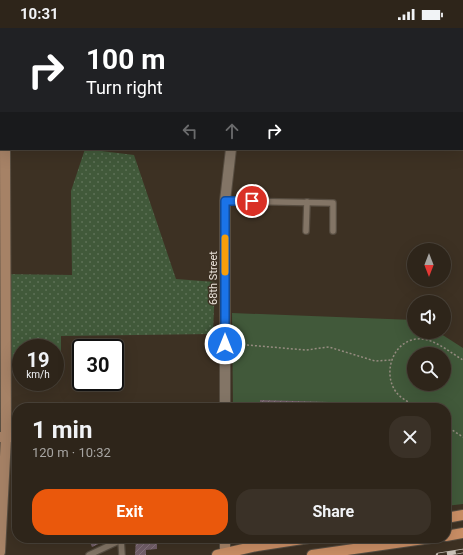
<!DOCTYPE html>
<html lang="en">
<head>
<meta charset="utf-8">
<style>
  :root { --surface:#2e251a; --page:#3a3127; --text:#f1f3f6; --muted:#a7a5a2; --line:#494239; --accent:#ea580c }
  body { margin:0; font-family:Roboto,sans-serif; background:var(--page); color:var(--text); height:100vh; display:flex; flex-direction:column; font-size:15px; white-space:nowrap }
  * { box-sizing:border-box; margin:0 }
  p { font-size:13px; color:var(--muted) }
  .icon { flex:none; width:22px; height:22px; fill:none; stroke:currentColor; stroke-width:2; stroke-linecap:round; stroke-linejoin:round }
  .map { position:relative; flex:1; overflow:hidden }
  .drawer { position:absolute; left:12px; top:375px; width:439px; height:140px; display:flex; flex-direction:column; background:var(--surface); border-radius:16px; box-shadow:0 4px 16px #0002,0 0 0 1px var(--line) }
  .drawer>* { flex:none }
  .hud { position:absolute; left:0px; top:0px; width:463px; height:122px; box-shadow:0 4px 16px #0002,0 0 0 1px var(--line); background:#202124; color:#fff; overflow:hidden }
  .needle { width:26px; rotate:180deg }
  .buttons { position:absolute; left:407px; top:215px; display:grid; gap:8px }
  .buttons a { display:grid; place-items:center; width:44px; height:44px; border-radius:50%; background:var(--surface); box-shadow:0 4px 16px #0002,0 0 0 1px var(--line); font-size:20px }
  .speed { position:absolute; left:12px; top:311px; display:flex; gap:8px; font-size:20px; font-weight:700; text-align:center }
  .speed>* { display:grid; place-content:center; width:52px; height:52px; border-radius:50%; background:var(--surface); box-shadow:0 4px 16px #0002,0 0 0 1px var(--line); line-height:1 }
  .speed small { font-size:10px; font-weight:400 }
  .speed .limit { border:2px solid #111; border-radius:6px; background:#fff; color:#111 }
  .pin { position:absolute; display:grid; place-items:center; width:34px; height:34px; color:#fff; margin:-17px; border:2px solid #fff; border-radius:50%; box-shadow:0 1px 4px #0007 }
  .me { position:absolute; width:44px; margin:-22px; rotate:0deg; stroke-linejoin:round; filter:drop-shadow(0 0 3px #0008) }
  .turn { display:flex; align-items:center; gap:14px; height:84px; padding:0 20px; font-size:18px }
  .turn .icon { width:52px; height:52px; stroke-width:2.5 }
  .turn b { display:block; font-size:28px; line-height:34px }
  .lanes { display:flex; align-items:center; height:38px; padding:0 20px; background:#0003; justify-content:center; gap:20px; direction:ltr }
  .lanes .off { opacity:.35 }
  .round { display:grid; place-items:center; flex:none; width:42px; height:42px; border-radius:16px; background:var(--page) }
  .head { display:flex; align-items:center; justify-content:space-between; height:68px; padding:0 20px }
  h1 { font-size:24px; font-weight:700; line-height:30px }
  .button { display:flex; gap:8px; margin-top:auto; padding:8px 20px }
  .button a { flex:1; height:46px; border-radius:16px; background:var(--accent); color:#fff; font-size:16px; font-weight:700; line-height:46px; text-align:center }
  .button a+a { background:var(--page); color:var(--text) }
  .status { display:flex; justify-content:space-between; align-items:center; height:28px; padding:0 20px; background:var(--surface); direction:ltr }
  .status svg { height:11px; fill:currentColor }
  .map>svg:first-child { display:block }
  .grass { fill:url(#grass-dots) }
  .park { fill:#41593a; fill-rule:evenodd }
  .building { fill:url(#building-hatch) }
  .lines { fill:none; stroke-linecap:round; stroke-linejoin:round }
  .lane-casing { stroke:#574d41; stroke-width:8 }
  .street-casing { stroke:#574d41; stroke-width:12 }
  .secondary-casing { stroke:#574d41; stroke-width:12 }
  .primary-casing { stroke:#574d41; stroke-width:12 }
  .path { stroke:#968c80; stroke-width:1.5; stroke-dasharray:2 2; stroke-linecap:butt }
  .lane { stroke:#837566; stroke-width:5.5 }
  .street { stroke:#837566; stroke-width:10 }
  .secondary { stroke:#a68266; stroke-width:10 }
  .primary { stroke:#ca8e65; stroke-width:10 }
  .rail-casing { stroke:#cac1b7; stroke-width:4.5 }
  .rail { stroke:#3d3123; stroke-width:3; stroke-dasharray:9; stroke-linecap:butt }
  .route-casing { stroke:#114b97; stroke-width:10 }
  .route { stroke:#1a73e8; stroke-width:7 }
  .slow { stroke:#f59e0b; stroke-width:7 }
  .labels { text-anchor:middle; stroke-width:3; stroke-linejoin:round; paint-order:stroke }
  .street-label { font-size:11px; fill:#eae2d9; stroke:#3d3123 }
</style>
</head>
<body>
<div class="status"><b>10:31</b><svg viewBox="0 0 49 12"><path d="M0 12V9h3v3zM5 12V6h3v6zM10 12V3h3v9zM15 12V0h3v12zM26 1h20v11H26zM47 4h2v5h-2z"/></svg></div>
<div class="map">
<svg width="463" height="527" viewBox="0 0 463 527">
  <defs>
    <pattern id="grass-dots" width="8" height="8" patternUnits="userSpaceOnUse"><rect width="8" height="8" fill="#41593a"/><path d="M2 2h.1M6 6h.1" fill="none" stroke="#5d7156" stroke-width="1.8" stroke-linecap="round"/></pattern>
    <pattern id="building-hatch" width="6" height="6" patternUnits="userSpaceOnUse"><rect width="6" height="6" fill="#735f69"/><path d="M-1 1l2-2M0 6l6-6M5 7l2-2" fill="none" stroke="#87767e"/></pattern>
  </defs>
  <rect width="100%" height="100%" fill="#3d3123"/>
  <!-- grass -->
  <polygon class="grass" points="85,121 134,127 176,251 215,254 213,306 61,308 61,331 55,331 55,320 21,320 21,333 2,334 6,410 0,409 0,246 72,247 71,163"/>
  <!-- park -->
  <path class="park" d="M232,285L414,292V304H438L463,320V476L446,478V380H233ZM414,326H444V356H414Z"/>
  <!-- building -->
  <g class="building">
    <polygon points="260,372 329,374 328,380 260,380"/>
    <polygon points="88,510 105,510 107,512 92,519"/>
    <polygon points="136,510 157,510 157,521 146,522 146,527 135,527"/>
  </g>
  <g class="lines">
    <defs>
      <g id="lane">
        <polyline points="225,173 333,175 333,203"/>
        <polyline points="306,203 307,174"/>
        <polyline points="89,527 121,512 122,527"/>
      </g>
      <g id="street">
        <polyline points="120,1 120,0"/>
        <polyline points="240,1 240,0"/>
        <polyline points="0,101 1,101"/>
        <polyline points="462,114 463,114"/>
        <polyline points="225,380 225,173 231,121"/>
      </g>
      <g id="secondary">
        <polyline points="4,0 4,1"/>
        <polyline points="0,409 17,409"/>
        <polyline points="225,510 225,527"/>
        <polyline points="0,524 6,410 5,121"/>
      </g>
      <g id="primary">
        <polyline points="446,490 463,487"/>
        <polyline points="446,508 463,505"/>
        <polyline points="217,527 257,518 309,510"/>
        <polyline points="312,527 431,510"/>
      </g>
    </defs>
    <!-- lane casing -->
    <use href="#lane" class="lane-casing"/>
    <!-- street casing -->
    <use href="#street" class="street-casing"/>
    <!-- secondary casing -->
    <use href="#secondary" class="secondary-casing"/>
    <!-- primary casing -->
    <use href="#primary" class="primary-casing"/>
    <!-- path -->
    <g class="path">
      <polyline points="235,316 306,322 329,319 375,333 391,332"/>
      <path d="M418,380C411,375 401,371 396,364C381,343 395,308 423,311C437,313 451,325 463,332"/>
      <polyline points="446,398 463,409"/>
    </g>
    <!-- lane -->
    <use href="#lane" class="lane"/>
    <!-- street -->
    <use href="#street" class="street"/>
    <!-- secondary -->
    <use href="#secondary" class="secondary"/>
    <!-- primary -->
    <use href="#primary" class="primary"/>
    <defs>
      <polyline id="rail" points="438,527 463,523"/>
    </defs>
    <!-- rail casing -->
    <use href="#rail" class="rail-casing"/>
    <!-- rail -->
    <use href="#rail" class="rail"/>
  </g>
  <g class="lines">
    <defs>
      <polyline id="route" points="225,316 225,173 252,173"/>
    </defs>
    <!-- route casing -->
    <use href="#route" class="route-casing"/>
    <!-- route -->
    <use href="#route" class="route"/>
    <!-- slow -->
    <polyline class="slow" points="225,210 225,244"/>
  </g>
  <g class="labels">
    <!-- street labels -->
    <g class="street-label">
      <text transform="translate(213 250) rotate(-90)" y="4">68th Street</text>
    </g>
  </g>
</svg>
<div class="buttons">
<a><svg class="needle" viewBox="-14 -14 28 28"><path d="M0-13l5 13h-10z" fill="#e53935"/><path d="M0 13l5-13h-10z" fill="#a7a5a2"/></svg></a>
<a><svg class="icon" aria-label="sound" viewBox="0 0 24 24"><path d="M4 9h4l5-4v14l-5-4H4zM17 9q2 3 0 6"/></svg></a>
<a><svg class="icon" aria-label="search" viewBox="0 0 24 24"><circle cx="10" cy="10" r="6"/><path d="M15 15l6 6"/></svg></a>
</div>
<div class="speed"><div>19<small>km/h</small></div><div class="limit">30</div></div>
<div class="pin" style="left:252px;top:173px;background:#d93025"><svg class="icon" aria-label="arrive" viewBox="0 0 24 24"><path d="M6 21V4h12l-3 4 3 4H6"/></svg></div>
<svg class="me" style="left:225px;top:316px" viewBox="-20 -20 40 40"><circle r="17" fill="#1a73e8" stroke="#fff" stroke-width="3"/><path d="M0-11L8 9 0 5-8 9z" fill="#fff"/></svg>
<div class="hud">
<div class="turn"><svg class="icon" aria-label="right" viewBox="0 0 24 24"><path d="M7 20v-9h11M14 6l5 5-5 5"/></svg><div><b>100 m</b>Turn right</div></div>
<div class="lanes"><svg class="icon off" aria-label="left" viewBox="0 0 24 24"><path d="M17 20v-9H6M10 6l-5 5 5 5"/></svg><svg class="icon off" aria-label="ahead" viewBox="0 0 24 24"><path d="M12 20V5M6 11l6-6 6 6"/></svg><svg class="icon" aria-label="right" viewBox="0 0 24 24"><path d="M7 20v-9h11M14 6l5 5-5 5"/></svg></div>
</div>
<section class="drawer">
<div class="head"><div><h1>1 min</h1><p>120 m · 10:32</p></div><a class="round"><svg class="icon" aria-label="close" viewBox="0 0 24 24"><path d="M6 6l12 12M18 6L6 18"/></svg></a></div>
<div class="button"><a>Exit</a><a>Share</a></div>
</section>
</div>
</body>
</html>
